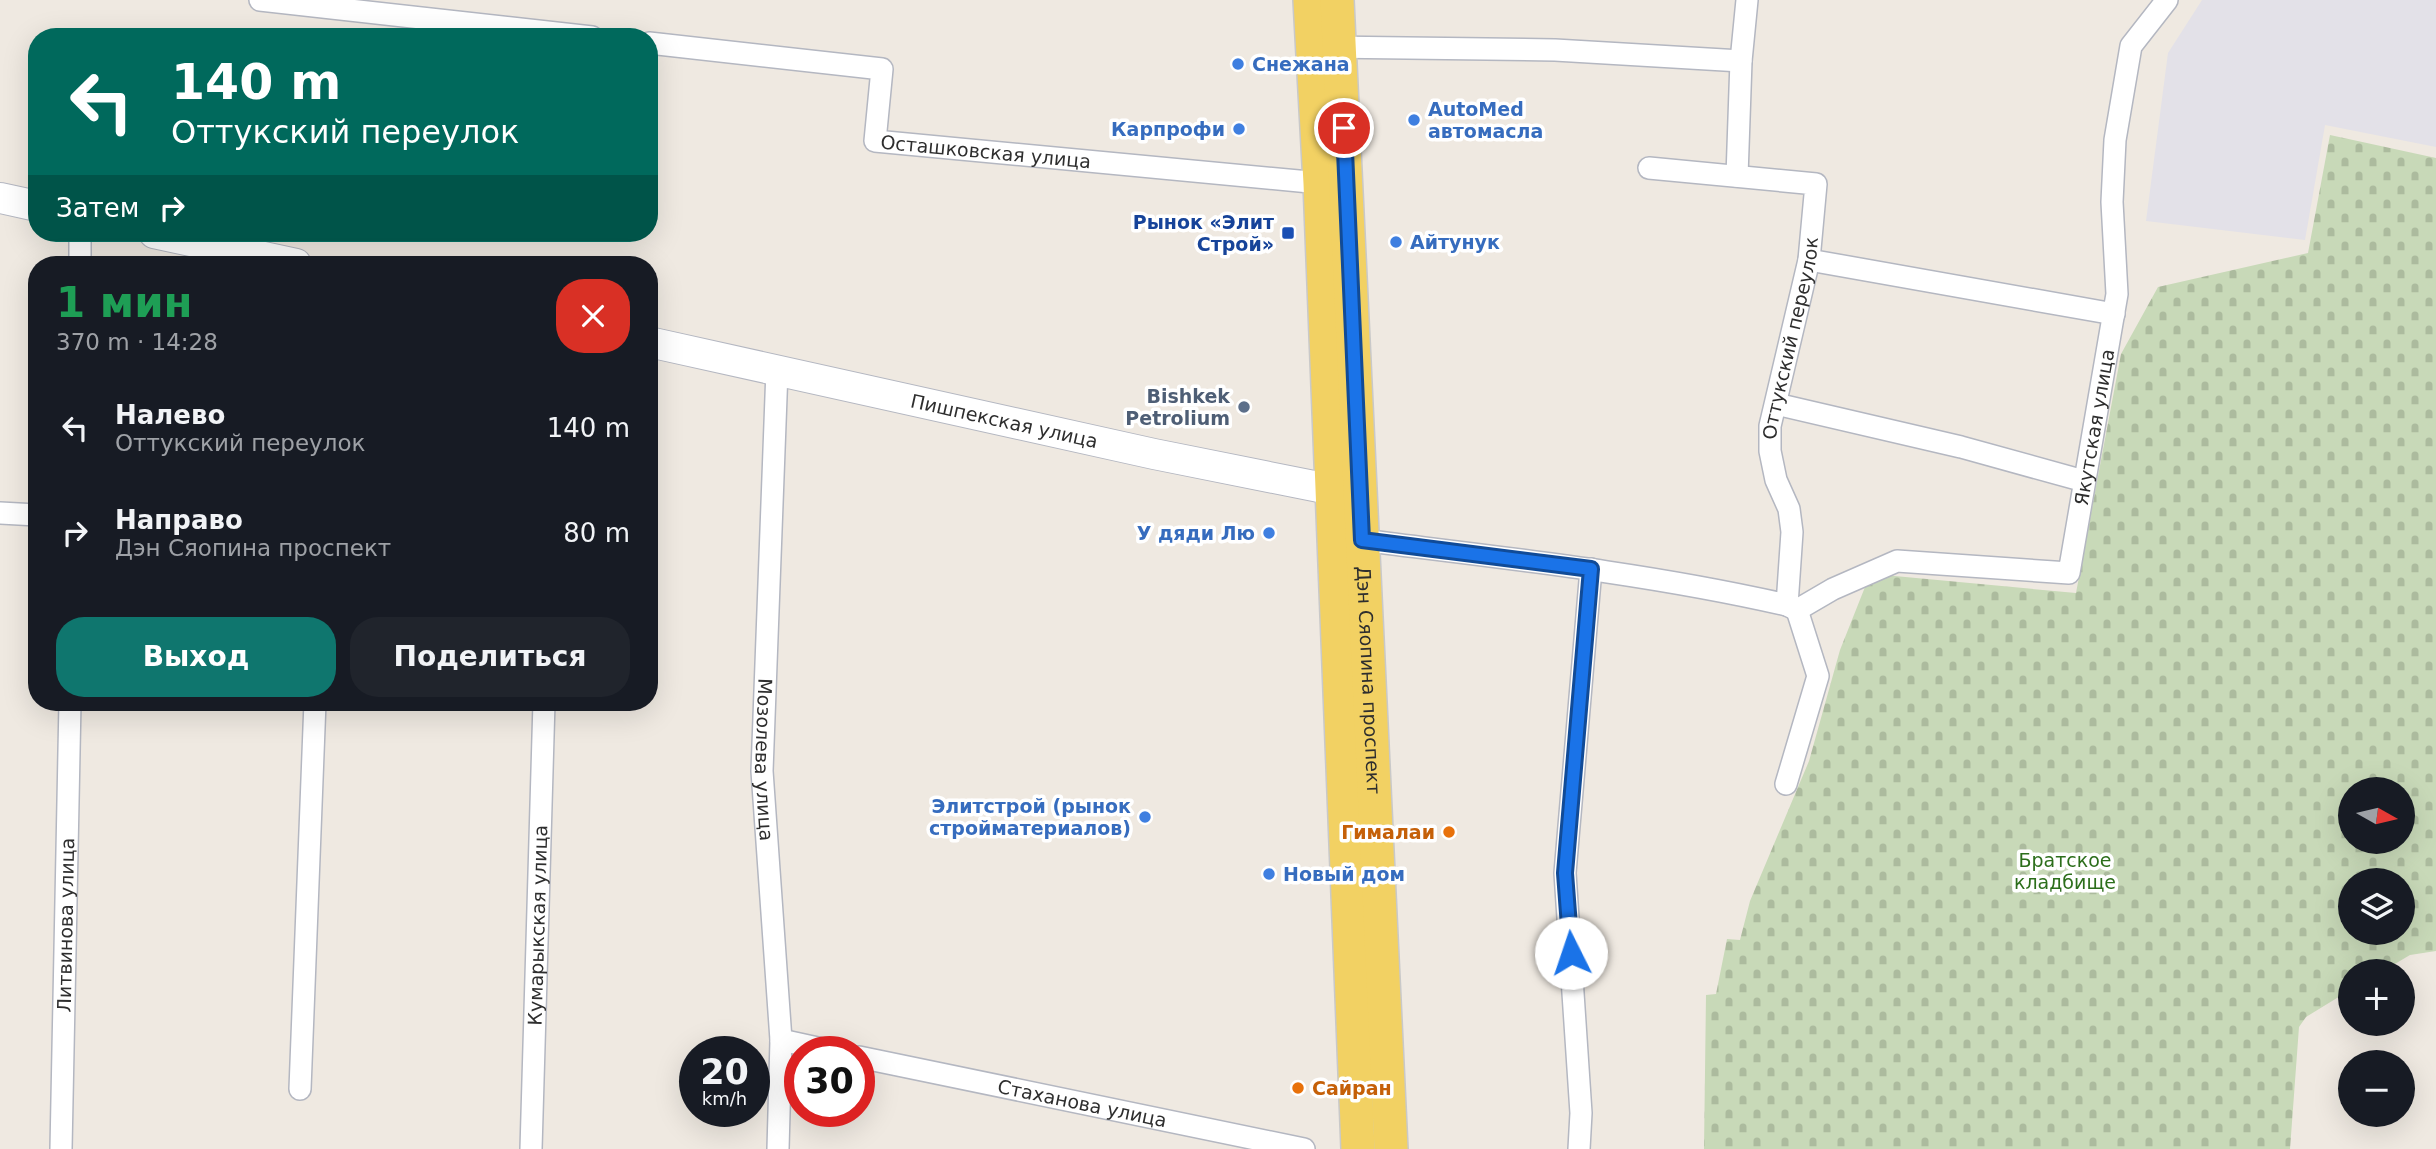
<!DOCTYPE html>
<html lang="ru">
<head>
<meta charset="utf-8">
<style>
  :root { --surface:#171b24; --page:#20242c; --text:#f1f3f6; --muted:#9ea1a6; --accent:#0f766e }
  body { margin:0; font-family:"DejaVu Sans",sans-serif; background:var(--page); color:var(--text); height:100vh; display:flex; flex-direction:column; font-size:26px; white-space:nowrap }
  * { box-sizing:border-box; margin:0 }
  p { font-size:23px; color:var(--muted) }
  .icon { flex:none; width:38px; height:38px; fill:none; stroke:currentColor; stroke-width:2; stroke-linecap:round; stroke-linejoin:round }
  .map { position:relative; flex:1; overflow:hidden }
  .side { position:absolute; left:28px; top:256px; width:630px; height:455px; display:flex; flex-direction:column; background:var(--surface); border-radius:28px; box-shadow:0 7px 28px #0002 }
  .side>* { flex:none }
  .guide { position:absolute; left:28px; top:28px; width:630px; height:214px; border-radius:28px; box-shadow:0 7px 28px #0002; background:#00695c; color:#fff; overflow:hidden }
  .needle { width:46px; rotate:98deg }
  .fabs { position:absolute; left:2338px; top:777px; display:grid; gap:14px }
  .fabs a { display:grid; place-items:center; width:77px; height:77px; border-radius:50%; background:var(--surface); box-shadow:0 7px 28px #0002; font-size:35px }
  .speed { position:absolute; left:679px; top:1036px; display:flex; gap:14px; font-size:35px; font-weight:700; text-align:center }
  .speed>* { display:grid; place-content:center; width:91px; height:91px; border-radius:50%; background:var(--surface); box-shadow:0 7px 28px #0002; line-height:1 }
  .speed small { font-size:18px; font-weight:400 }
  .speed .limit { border:10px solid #d22; background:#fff; color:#111 }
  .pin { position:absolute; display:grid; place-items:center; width:60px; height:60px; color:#fff; margin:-30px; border:4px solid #fff; border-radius:50%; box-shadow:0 2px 7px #0007 }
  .me { position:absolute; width:77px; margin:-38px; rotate:356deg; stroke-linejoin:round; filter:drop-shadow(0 0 5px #0008) }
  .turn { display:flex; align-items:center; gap:24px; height:147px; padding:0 28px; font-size:32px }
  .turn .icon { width:91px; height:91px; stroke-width:2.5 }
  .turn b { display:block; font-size:49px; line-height:60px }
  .then { display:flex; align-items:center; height:66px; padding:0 28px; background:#0003; gap:14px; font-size:26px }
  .round { display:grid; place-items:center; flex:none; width:74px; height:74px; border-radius:28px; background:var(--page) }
  .summary { display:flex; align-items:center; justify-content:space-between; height:119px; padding:0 28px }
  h1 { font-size:42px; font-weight:700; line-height:52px; color:#1e9e55 }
  .cta { display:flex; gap:14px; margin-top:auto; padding:14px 28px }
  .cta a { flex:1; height:80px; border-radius:28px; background:var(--accent); color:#fff; font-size:28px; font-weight:700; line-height:80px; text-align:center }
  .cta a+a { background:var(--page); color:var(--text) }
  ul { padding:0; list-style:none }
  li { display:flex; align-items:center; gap:21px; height:105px; padding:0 28px }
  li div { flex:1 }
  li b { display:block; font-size:26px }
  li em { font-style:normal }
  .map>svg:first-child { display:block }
  .industrial { fill:#e3e1e8 }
  .cemetery { fill:url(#cemetery-stones); fill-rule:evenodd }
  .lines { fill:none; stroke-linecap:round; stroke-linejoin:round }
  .street-casing { stroke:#b4b7c1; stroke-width:24 }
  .secondary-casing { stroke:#b4b7c1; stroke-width:32 }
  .primary-casing { stroke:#c9c9c9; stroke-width:36 }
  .street { stroke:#fff; stroke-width:21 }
  .secondary { stroke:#fff; stroke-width:30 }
  .primary { stroke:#f2d163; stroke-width:33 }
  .route-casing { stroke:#114b97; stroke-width:18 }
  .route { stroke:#1a73e8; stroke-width:12 }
  .shop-dot { fill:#3f7fe0; stroke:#fff; stroke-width:2.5 }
  .transit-dot { fill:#1a4fb4; stroke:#fff; stroke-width:2.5 }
  .service-dot { fill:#5c6f8a; stroke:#fff; stroke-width:2.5 }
  .food-dot { fill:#e8710a; stroke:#fff; stroke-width:2.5 }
  .labels { text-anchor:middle; stroke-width:7; stroke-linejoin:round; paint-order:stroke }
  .shop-label { font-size:19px; font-weight:bold; fill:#366cbe; stroke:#fff; text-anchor:start }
  .street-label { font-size:19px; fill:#2e2e2e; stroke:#fff }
  .transit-label { font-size:19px; font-weight:bold; fill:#164399; stroke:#fff; text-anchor:end }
  .service-label { font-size:19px; font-weight:bold; fill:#4e5e75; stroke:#fff; text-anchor:end }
  .food-label { font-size:19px; font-weight:bold; fill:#c56008; stroke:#fff; text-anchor:end }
  .park-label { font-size:19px; fill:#2c6e1b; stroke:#fff }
</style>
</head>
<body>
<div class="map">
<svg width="2436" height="1149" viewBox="0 0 2436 1149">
  <defs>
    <pattern id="cemetery-stones" width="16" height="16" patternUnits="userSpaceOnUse" patternTransform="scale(1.75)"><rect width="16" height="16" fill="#c8d9b8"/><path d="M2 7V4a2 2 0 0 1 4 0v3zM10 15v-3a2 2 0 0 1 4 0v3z" fill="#acbb9e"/></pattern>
  </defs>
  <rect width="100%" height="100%" fill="#efe9e1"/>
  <!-- industrial -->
  <polygon class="industrial" points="2202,0 2436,0 2436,147 2325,125 2305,240 2146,221 2168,53"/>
  <!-- cemetery -->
  <path class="cemetery" d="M2330,135L2436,158V951L2410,955L2383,971H2350V990L2306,1017L2299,1027L2290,1149H1704L1706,995L1716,994L1727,939L1740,940L1750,901L1809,761L1840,650L1867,582L1884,575L2076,593L2121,354L2158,287L2308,253ZM2350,789H2403V842H2350ZM2350,880H2403V933H2350Z"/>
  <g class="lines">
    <defs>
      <g id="street">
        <polyline points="260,0 592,37"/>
        <path id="s1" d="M649,43L882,69L875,141L1320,183"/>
        <polyline points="1327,47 1555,50 1741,61"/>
        <polyline points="1737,176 1741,61 1747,0"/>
        <polyline points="1809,260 2114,314"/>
        <polyline points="80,264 80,233"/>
        <path id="s2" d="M777,370L762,771L781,1040L778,1149"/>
        <polyline points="1776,404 1961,447 2084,481"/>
        <polyline points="0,513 37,515"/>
        <path id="s3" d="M1361,540C1504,558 1647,573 1787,605L1792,532L1789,509L1776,480L1770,451V426L1809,260L1816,184L1649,168"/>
        <path id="s4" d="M1787,605L1797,610L1833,589L1897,561L2069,573L2117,294L2112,202L2115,140L2131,46L2167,0"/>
        <polyline points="1786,784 1818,676 1797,610"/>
        <polyline points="781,1040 836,1052"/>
        <path id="s5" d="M859,1057L1304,1149"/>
        <polyline points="300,1089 315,702"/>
        <path id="s6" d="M61,1149L70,702"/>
        <path id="s7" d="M531,1149L544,702"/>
        <polyline points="1579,1149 1581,1113 1565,873 1591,569"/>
      </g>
      <g id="secondary">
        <polyline points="0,198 37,206"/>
        <polyline points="154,233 296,264"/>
        <path id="s8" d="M649,342L1154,454L1354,494"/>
      </g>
      <g id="primary">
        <polyline points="1310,0 1320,183 1358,1149"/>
        <path id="s9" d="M1337,0L1391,1149"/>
      </g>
    </defs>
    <!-- street casing -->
    <use href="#street" class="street-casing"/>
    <!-- secondary casing -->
    <use href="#secondary" class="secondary-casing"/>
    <!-- primary casing -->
    <use href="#primary" class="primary-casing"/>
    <!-- street -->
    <use href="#street" class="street"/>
    <!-- secondary -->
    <use href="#secondary" class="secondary"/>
    <!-- primary -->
    <use href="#primary" class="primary"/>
  </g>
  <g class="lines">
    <defs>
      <polyline id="route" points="1344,128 1362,540 1591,569 1565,873 1571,953"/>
    </defs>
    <!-- route casing -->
    <use href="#route" class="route-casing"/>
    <!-- route -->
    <use href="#route" class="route"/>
  </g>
  <!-- markers -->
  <g class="shop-dot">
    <circle cx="1238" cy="64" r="7"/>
    <circle cx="1414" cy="120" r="7"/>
    <circle cx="1239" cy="129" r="7"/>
    <circle cx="1396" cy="242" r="7"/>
    <circle cx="1269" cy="533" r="7"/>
    <circle cx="1145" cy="817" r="7"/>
    <circle cx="1269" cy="874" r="7"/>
  </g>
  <rect class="transit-dot" x="1281" y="226" width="14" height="14" rx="3.5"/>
  <circle class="service-dot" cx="1244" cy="407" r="7"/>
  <g class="food-dot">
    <circle cx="1449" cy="832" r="7"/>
    <circle cx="1298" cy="1088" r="7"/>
  </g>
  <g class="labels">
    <!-- shop labels -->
    <g class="shop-label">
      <text x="1252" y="71">Снежана</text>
      <text x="1428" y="116">AutoMed<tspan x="1428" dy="22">автомасла</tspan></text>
      <text x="1225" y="136" text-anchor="end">Карпрофи</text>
      <text x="1410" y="249">Айтунук</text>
      <text x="1255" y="540" text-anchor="end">У дяди Лю</text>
      <text x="1131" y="813" text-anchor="end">Элитстрой (рынок<tspan x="1131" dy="22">стройматериалов)</tspan></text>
      <text x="1283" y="881">Новый дом</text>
    </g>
    <!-- street labels -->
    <g class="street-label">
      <text dy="7" stroke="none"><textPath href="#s1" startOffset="418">Осташковская улица</textPath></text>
      <text dy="7" stroke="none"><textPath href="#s3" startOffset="704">Оттукский переулок</textPath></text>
      <text dy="7" stroke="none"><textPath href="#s8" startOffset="364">Пишпекская улица</textPath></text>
      <text dy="7" stroke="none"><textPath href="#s4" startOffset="443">Якутская улица</textPath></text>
      <text dy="7" stroke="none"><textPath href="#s9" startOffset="681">Дэн Сяопина проспект</textPath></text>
      <text dy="7" stroke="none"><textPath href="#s2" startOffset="390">Мозолева улица</textPath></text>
      <text dy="7" stroke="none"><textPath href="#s6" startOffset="224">Литвинова улица</textPath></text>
      <text dy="7" stroke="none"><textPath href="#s7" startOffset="224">Кумарыкская улица</textPath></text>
      <text dy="7" stroke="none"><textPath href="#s5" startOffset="228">Стаханова улица</textPath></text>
    </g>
    <!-- transit labels -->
    <g class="transit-label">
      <text x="1274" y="229">Рынок «Элит<tspan x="1274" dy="22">Строй»</tspan></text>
    </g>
    <!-- service labels -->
    <g class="service-label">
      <text x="1230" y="403">Bishkek<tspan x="1230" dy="22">Petrolium</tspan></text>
    </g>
    <!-- food labels -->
    <g class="food-label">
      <text x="1435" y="839">Гималаи</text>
      <text x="1312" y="1095" text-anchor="start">Сайран</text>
    </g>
    <!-- park labels -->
    <g class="park-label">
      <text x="2065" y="867">Братское<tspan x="2065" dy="22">кладбище</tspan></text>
    </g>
  </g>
</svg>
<div class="fabs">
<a><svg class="needle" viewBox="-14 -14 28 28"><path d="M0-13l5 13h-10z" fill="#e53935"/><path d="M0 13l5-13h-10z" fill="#9ea1a6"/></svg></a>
<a><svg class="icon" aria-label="layers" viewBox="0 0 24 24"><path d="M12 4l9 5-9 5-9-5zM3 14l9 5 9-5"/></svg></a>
<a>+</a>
<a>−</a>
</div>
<div class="speed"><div>20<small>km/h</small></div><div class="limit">30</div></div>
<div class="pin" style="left:1344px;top:128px;background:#d93025"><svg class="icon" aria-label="arrive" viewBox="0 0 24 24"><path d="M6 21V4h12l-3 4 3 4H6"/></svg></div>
<svg class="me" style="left:1571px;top:953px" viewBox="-20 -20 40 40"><circle r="19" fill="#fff"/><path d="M0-13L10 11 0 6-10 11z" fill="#1a73e8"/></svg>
<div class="guide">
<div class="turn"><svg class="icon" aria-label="left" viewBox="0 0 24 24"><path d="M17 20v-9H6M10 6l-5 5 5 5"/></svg><div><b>140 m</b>Оттукский переулок</div></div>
<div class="then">Затем<svg class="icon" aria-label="right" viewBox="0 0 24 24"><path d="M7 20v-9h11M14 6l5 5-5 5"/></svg></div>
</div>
<section class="side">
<div class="summary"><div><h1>1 мин</h1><p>370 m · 14:28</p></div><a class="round" style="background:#d93025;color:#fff"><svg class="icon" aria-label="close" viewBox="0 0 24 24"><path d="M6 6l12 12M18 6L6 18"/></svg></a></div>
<ul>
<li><svg class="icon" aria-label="left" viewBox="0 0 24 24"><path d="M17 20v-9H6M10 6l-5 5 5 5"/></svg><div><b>Налево</b><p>Оттукский переулок</p></div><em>140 m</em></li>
<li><svg class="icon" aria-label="right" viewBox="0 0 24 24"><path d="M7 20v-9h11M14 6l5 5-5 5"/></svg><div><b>Направо</b><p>Дэн Сяопина проспект</p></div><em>80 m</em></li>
</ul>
<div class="cta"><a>Выход</a><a>Поделиться</a></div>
</section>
</div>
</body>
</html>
